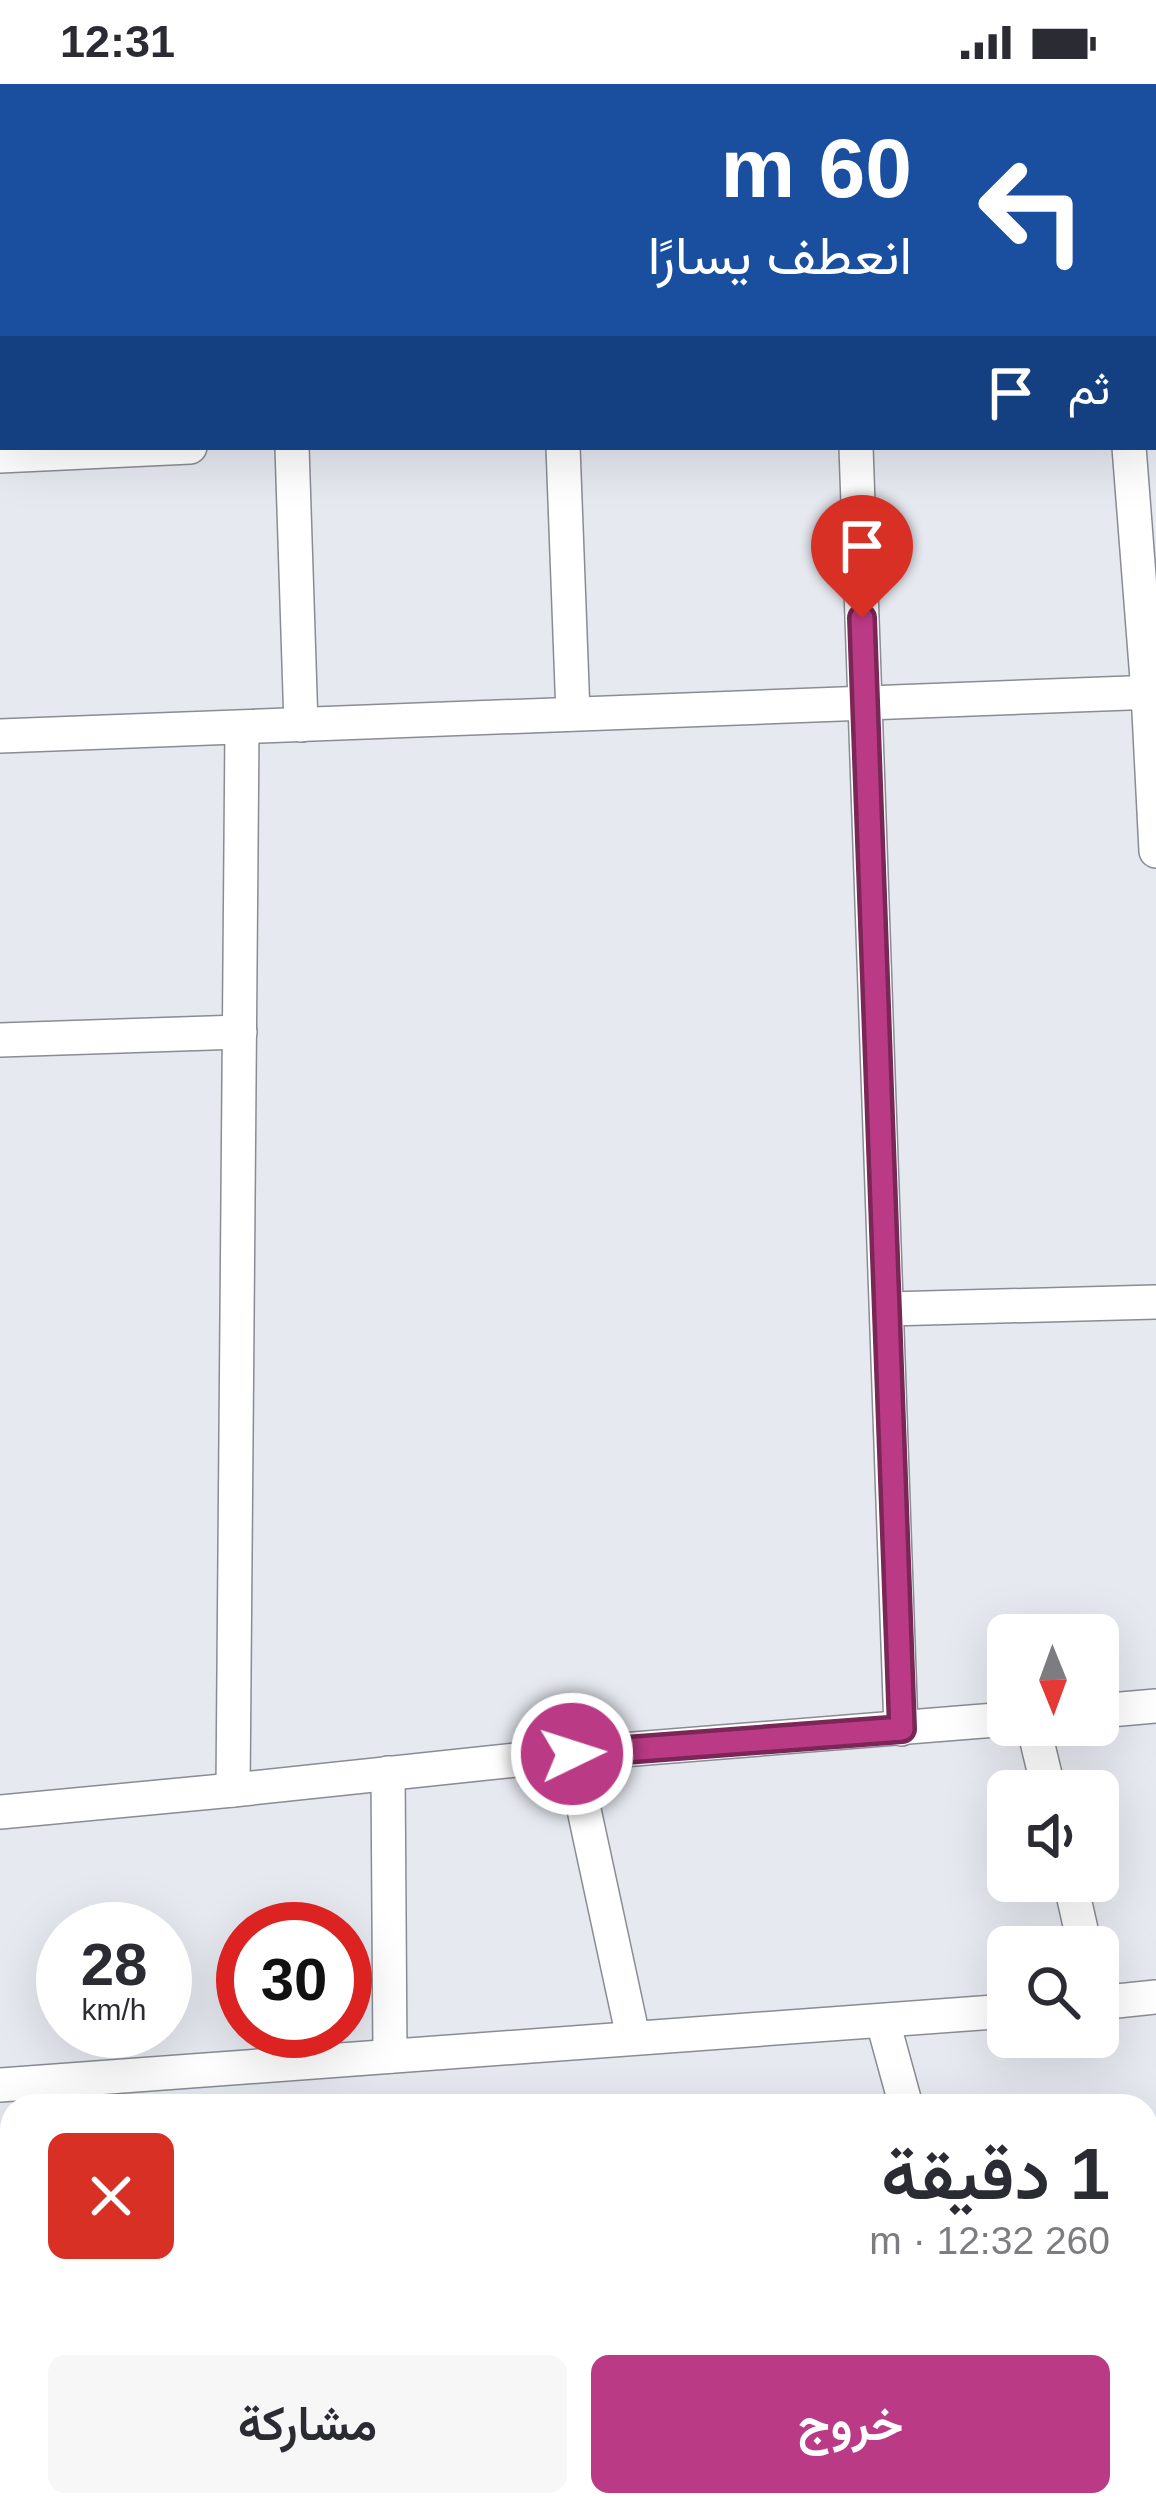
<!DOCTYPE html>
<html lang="ar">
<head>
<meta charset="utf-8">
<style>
  :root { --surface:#fff; --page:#f7f7f7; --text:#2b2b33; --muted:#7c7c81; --accent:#bb3a85 }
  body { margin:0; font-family:Arial,Vazirmatn,sans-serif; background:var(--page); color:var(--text); direction:rtl; height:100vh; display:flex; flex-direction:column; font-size:45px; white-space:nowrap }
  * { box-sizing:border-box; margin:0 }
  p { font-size:39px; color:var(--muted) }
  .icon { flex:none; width:66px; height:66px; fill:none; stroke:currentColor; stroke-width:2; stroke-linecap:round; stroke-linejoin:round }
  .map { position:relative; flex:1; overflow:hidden; direction:ltr }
  .drawer { position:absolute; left:0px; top:2010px; width:1158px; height:423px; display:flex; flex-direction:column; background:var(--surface); border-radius:36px 36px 0 0; box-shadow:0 12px 48px #0002; direction:rtl }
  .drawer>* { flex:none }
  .guide { position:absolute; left:0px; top:0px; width:1158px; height:366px; box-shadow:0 12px 48px #0002; direction:rtl; background:#1a4fa0; color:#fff; overflow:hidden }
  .needle { width:78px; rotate:179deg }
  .controls { position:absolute; left:987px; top:1530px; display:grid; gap:24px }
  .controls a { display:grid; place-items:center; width:132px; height:132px; border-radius:18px; background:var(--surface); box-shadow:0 12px 48px #0002; font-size:60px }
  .speed { position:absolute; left:36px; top:1818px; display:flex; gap:24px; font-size:60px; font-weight:700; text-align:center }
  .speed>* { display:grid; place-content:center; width:156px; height:156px; border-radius:50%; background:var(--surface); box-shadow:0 12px 48px #0002; line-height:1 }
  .speed small { font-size:30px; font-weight:400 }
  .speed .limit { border:18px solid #d22; background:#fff; color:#111 }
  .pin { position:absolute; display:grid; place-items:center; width:102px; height:102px; color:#fff; margin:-123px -51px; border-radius:50% 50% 50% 0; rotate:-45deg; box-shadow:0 0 12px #0007 }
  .pin .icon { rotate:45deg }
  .me { position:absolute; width:132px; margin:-66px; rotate:86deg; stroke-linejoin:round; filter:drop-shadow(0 0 9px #0008) }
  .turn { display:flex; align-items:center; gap:42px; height:252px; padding:0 48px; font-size:54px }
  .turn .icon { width:156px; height:156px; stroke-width:2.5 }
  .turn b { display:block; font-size:84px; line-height:102px }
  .then { display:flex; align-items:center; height:114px; padding:0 48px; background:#0003; gap:24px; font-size:45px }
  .round { display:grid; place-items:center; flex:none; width:126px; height:126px; border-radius:18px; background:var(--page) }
  .overview { display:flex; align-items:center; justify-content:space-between; height:204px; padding:0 48px }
  h1 { font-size:72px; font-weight:600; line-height:90px }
  .action { display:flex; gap:24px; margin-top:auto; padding:24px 48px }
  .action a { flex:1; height:138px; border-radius:18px; background:var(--accent); color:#fff; font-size:48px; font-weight:600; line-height:138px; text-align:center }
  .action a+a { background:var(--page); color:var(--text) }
  .status { display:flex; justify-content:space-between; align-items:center; height:84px; padding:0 60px; background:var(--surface); direction:ltr }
  .status svg { height:33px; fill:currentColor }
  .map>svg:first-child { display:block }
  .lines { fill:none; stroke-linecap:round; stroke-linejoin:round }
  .street-casing { stroke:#898c93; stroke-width:36 }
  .street { stroke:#fff; stroke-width:33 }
  .route-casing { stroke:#7a2656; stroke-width:30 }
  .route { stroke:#bb3a85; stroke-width:21 }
</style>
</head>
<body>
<div class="status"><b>12:31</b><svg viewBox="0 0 49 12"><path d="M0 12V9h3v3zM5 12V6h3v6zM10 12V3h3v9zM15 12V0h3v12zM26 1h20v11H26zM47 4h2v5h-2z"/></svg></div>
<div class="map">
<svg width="1156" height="2431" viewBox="0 0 1156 2431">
  <rect width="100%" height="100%" fill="#e6e9f0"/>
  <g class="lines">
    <defs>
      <g id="street">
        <polyline points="147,0 147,3"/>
        <polyline points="279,0 279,3"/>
        <polyline points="550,0 550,3"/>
        <polyline points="844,0 844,3"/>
        <polyline points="1118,0 1118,3"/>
        <polyline points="446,3 506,0"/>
        <polyline points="1155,309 1156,309"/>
        <polyline points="292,363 301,641"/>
        <polyline points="563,363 573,630"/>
        <polyline points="856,363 901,1645"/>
        <polyline points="1129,363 1148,608 1156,767"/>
        <polyline points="0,372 190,363"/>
        <polyline points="0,652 1156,608"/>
        <polyline points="0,956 240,948"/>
        <polyline points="888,1225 1156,1218"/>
        <polyline points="1098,1627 1156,1622"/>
        <polyline points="1033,1641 1049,1707"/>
        <polyline points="572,1670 633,1953"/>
        <polyline points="388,1689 390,1972"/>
        <polyline points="233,1706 242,644"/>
        <polyline points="0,1728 233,1706 572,1670 1008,1635"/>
        <polyline points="1070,1797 1085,1863"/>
        <polyline points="1098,1919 1156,1913"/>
        <polyline points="883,1938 906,2022"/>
        <polyline points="0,2001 1008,1927"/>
        <polyline points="0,2305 12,2305"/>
        <polyline points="433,2421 436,2431"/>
        <polyline points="723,2421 726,2431"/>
        <polyline points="1017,2421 1020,2431"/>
      </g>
    </defs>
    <!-- street casing -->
    <use href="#street" class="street-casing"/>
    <!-- street -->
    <use href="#street" class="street"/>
  </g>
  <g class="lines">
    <defs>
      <polyline id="route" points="572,1670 902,1645 862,534"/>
    </defs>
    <!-- route casing -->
    <use href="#route" class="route-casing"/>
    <!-- route -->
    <use href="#route" class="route"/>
  </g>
</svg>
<div class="controls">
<a><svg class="needle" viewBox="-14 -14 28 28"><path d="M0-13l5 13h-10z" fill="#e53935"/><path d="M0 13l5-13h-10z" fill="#7c7c81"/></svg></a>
<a><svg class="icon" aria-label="sound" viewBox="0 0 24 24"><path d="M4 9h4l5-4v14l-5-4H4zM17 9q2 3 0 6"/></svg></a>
<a><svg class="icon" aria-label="search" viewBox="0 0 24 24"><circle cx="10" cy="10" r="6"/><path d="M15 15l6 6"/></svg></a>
</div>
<div class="speed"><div>28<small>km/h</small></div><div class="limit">30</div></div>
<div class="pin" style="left:862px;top:534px;background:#d93025"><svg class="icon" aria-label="arrive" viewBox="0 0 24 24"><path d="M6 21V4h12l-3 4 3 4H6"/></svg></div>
<svg class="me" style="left:572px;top:1670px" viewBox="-20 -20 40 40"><circle r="17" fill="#bb3a85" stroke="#fff" stroke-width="3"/><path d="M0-11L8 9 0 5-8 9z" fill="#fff"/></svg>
<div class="guide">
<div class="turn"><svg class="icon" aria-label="left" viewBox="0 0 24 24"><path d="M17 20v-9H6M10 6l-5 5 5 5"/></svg><div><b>60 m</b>انعطف يسارًا</div></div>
<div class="then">ثم<svg class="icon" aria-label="arrive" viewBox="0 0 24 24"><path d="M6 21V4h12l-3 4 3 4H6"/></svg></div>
</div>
<section class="drawer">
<div class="overview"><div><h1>1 دقيقة</h1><p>260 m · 12:32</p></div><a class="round" style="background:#d93025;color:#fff"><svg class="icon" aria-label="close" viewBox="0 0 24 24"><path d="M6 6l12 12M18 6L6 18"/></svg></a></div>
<div class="action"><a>خروج</a><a>مشاركة</a></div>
</section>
</div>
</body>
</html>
